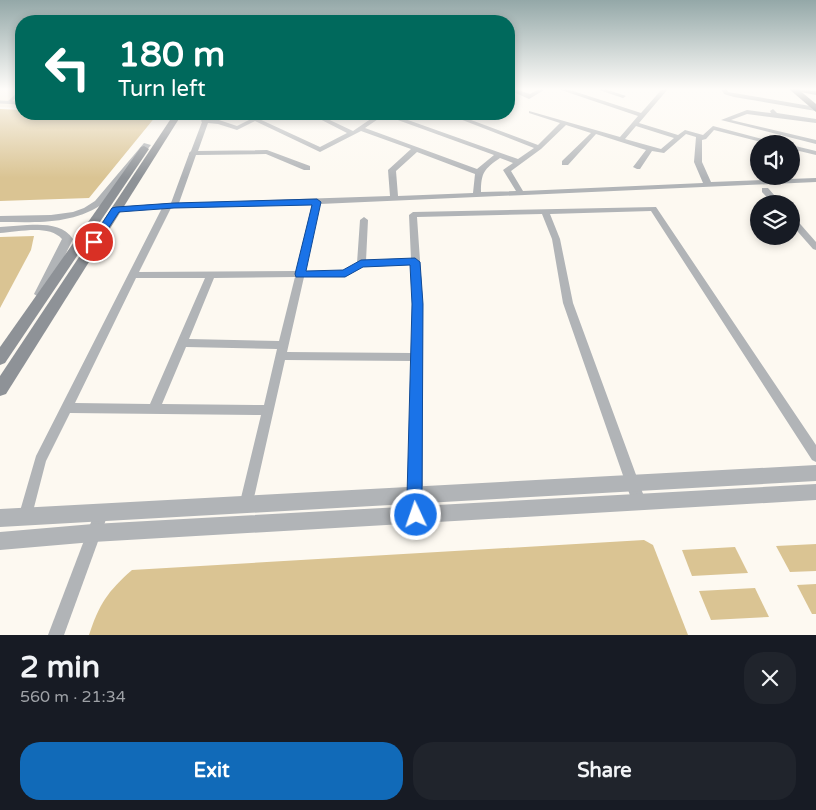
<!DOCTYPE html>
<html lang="en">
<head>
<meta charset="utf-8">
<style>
  :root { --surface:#171b24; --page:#20242c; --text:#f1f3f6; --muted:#9ea1a6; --accent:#116ab8 }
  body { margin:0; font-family:"Varela Round",sans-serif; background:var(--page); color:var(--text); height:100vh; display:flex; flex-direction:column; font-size:19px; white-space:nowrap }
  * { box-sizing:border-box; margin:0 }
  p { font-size:16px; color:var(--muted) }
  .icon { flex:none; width:28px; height:28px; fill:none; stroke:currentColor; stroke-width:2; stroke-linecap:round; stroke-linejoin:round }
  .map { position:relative; height:635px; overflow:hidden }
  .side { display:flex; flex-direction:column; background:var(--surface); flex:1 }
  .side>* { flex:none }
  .banner { position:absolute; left:15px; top:15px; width:500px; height:105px; border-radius:20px; box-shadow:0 2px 8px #0003; background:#00695c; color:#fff; overflow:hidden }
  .fabs { position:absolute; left:750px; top:135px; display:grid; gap:10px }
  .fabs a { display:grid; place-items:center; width:50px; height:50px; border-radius:50%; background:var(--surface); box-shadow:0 2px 8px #0003; font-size:25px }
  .pin { position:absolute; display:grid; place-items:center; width:42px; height:42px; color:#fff; margin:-21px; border:2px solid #fff; border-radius:50%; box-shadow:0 1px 5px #0007 }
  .me { position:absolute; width:55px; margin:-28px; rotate:357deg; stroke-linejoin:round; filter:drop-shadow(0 0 4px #0008) }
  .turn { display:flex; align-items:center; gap:18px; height:105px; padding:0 20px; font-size:22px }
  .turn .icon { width:65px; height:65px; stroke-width:2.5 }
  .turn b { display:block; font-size:35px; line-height:42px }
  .round { display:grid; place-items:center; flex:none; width:52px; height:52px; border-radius:20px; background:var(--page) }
  .summary { display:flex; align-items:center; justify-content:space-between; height:85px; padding:0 20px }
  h1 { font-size:30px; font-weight:700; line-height:38px }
  .button { display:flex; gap:10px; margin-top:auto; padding:10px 20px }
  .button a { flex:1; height:58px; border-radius:20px; background:var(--accent); color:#fff; font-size:20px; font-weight:700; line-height:58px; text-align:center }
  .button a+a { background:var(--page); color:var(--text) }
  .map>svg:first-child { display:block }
  .built { fill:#f4eddd }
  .green { fill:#dac493 }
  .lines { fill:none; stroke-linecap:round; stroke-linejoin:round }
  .service { stroke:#b1b4b7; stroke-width:3 }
  .minor { fill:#b1b4b7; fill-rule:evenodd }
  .tertiary { fill:#b1b4b7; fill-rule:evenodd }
  .secondary { fill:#8e9297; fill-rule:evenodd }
  .primary { fill:#757a80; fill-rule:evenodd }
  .route { fill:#1a73e8; stroke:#114b97 }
</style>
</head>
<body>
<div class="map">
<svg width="816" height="635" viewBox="0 0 816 635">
  <rect width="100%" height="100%" fill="#fdf9f1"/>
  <!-- built -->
  <polygon class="built" points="0,89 21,89 21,108 0,107"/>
  <!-- green -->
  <g class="green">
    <polygon points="0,109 21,110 21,114 156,116 89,198 0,201"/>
    <polygon points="34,236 31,250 0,308 0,237"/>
    <path d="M644,540L653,545L688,635H89C99,604 108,591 132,570Z"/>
    <polygon points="816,544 816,571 790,572 776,546"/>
    <polygon points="735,547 748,573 692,576 682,550"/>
    <polygon points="816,584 816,614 812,614 797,585"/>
    <polygon points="755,588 769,617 711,620 699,591"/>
  </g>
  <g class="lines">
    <!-- service -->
    <g class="service">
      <polyline points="0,102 21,103"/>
      <polyline points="9,102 21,91"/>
    </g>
    <!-- minor -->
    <g class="minor">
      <polygon points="509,89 515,89 530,94 539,89 546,89 529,99 509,90"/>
      <path d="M558,89H567L641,113L662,89H668L639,123L678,135L685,130L703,135L713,126L781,144H769L714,130L706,139L702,140V162L711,182L816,178V182L320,204L305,271H343L357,263L360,220L364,217L368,220L366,261L411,259L409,215L413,212L656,207L816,445V462L812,460L651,211L550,214L560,239L573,303L646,502L644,507L639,509L634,507L563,303L552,239L542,214L417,217L423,304V515L421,520L416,522L411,520L409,515L412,361L285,360L251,511L246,513L241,511L239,506L261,415L70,413L46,461L30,523L25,525L20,523L18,518L36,456L162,208L116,211L112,209L116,207L171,203L189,154V153L191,151L202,122L201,121L205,114H211L209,119L219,120L237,126L253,118H257L320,147L347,133L310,114H317L353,131L378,114H391L518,159L534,148L447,114H455L538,145L560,123L529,113V111L620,137L638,116ZM384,115L494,155L477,169L365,128ZM255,121L320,152L361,131L411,149L388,170L390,196L179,203L196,155L266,154L304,170H310V166L267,150L198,151L208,123L218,124L237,130ZM566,125L591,133L562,161V165H568L596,134L646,150L633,167L637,169H640L652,151L664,153L686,134L696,137L694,162L703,183L523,191L511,171L541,149ZM636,126L674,138L661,149L625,139ZM417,152L475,174L473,193L398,196L396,171ZM500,158L513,163L503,170L516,191L481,192C481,173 484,169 500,158ZM312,204L296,271L139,272L171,208ZM411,265L413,304L412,353L287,352L304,277H345L363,267ZM295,277L279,341L189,339L214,278ZM136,278H205L150,404L75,403ZM186,347L277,349L264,405L162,404Z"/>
      <polygon points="596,89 605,89 626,96 623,98"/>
      <polygon points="721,89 727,89 728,92 734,93 816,107 816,111 734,97 724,94"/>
      <polygon points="773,109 777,113 816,119 816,123 747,114 731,120 816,140 816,144 721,120 747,110 771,113 770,111"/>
      <polygon points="791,145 816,151 816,155 791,149"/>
      <polygon points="762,188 768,188 782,204 773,204 762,192"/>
      <polygon points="791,217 794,217 816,242 816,250 813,249 791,224"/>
      <polygon points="101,507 106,509 108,514 64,635 48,635 96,509"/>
    </g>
    <!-- tertiary -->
    <g class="tertiary">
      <path d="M144,143L151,145L101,205C70,225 36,222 0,222V216L51,215L73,212L84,208L95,201Z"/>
      <path d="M27,225C44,224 63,224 73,239L46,294L40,298L34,294L62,239C49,224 18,232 0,233V227Z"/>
      <polygon points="816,465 816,481 0,527 0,509"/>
      <polygon points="816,484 816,500 93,542 0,550 0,532 93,524"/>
    </g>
    <!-- secondary -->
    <g class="secondary">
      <polygon points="794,89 816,91 816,95 795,91"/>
      <polygon points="174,114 182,114 6,394 0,396 0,376"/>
      <polygon points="144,146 149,149 5,363 0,365 0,347 141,147"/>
    </g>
    <!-- primary -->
    <polygon class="primary" points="789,89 798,89 816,104 816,112"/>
  </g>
  <!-- sky -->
  <linearGradient id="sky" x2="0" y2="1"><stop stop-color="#94a8a8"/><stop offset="0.5" stop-color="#fefcf9"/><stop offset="1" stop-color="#fefcf9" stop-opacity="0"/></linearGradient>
  <rect width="816" height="178" fill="url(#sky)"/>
  <!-- route -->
  <polygon class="route" points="317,199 321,202 306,271 343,270 361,260 415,258 420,262 423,304 422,496 424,515 422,520 416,523 411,520 407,496 412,304 410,265 363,267 345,277 296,277 295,274 312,205 174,208 119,212 98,244 91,244 90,242 112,208 116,207 174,203"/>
</svg>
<div class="fabs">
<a><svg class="icon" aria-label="sound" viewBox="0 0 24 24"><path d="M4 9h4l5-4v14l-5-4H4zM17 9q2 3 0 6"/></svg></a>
<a><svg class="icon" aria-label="layers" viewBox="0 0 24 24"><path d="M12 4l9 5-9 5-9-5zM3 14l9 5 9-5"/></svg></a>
</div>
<div class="pin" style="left:94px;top:242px;background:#d93025"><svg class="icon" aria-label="arrive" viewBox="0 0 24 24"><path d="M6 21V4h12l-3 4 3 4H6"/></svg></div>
<svg class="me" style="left:416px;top:515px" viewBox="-20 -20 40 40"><circle r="17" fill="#1a73e8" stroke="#fff" stroke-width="3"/><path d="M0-11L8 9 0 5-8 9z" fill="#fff"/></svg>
<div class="banner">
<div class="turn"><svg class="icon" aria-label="left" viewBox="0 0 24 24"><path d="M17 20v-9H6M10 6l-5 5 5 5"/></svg><div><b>180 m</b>Turn left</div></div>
</div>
</div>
<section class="side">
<div class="summary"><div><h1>2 min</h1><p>560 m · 21:34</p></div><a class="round"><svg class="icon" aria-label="close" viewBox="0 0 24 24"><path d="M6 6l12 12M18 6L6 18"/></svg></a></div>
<div class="button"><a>Exit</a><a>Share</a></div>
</section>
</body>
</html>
